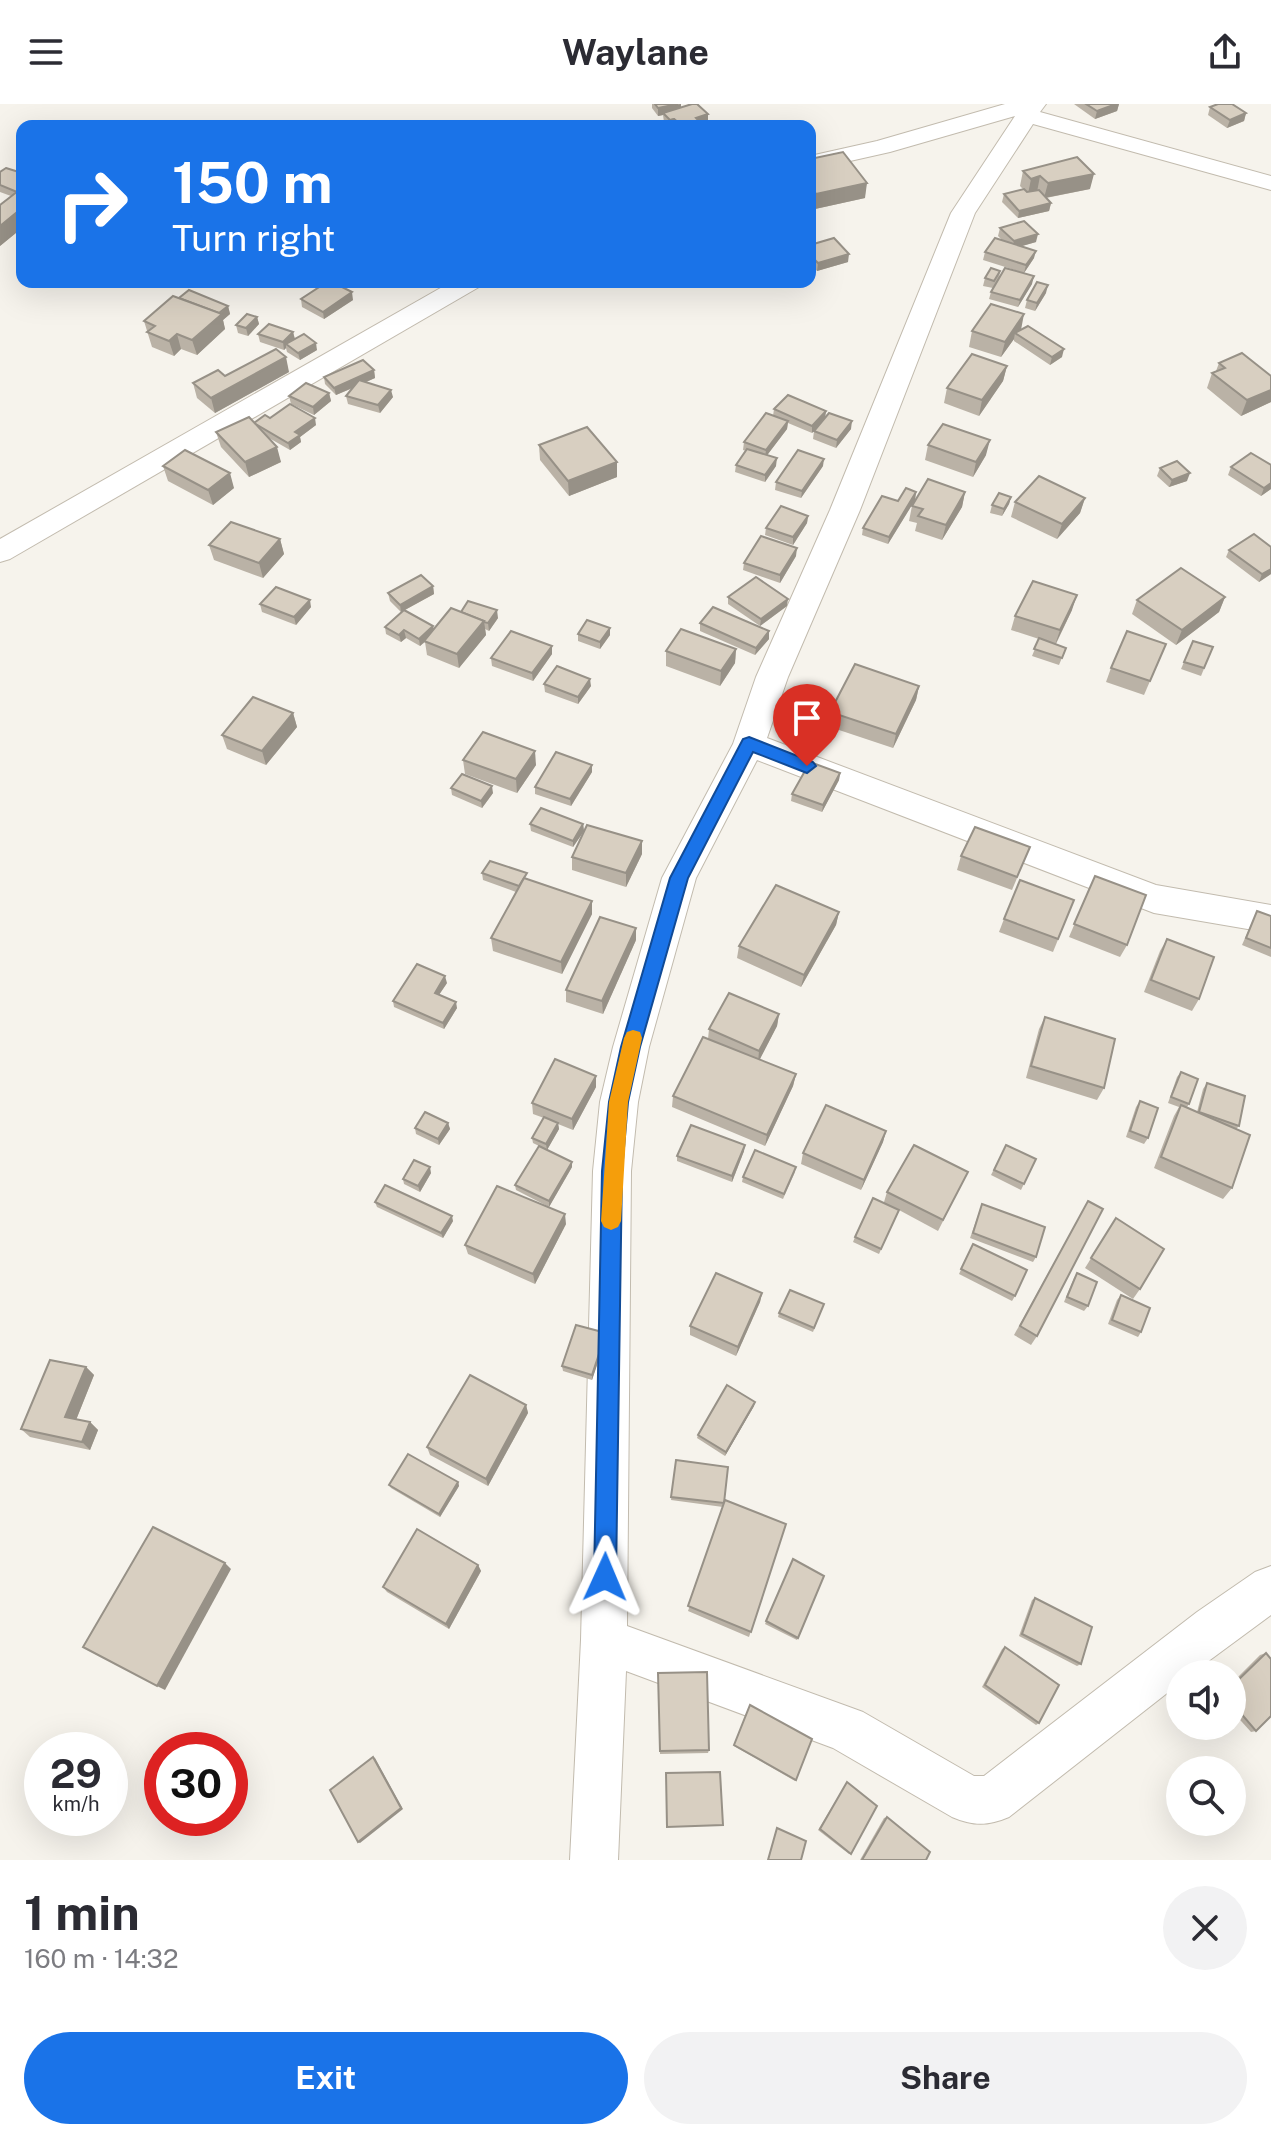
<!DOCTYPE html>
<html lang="en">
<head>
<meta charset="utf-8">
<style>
  :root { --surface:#fff; --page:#f2f2f3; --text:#2b2b33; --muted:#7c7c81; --accent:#1a73e8 }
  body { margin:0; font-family:"Public Sans",sans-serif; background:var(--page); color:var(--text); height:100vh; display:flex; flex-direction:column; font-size:30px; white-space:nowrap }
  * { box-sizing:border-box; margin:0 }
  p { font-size:26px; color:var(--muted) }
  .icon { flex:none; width:44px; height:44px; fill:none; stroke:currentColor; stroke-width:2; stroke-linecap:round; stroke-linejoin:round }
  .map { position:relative; height:1756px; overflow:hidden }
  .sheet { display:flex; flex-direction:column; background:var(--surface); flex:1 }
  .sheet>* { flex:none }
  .hud { position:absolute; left:16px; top:16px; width:800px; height:168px; border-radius:16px; box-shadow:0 8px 32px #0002; background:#1a73e8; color:#fff; overflow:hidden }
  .buttons { position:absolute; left:1166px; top:1556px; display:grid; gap:16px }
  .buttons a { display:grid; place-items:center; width:80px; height:80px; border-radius:50%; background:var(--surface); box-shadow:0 8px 32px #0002; font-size:40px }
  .speed { position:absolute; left:24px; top:1628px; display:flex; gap:16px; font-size:40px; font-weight:700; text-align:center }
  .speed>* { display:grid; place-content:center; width:104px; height:104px; border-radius:50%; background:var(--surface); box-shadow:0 8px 32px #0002; line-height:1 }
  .speed small { font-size:20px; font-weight:400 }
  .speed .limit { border:12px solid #d22; background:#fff; color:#111 }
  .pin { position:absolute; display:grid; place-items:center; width:68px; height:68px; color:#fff; margin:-82px -34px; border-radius:50% 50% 50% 0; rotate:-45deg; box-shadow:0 0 8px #0007 }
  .pin .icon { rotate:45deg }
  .me { position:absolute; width:88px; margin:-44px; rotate:1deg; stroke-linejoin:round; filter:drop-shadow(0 0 6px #0008) }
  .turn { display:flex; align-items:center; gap:28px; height:168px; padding:0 24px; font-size:36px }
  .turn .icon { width:104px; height:104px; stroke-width:2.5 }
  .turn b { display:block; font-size:56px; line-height:68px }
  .round { display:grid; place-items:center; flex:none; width:84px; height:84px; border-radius:42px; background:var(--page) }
  .summary { display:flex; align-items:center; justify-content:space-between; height:136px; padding:0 24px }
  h1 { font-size:48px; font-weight:700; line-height:60px }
  .action { display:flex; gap:16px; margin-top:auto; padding:16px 24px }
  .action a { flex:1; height:92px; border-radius:48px; background:var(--accent); color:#fff; font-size:32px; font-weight:700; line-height:92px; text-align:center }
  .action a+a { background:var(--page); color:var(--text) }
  header { display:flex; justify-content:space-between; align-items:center; height:104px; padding:0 24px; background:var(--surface); font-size:36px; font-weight:700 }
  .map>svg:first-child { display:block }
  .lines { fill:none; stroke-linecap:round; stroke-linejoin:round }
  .street-casing { stroke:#c2bbae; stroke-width:2 }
  .street { fill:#fff; fill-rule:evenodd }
  .wall { fill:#bab2a6 }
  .shaded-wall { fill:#979187 }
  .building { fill:#d8cfc1; stroke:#979187; stroke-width:2 }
  .route { fill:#1a73e8; stroke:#114b97; stroke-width:2 }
  .slow { fill:#f59e0b }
</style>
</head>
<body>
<header><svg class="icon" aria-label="menu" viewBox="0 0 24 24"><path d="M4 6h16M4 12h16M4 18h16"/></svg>Waylane<svg class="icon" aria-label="share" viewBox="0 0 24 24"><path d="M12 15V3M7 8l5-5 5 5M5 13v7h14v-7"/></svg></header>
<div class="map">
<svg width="1271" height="1756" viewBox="0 0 1271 1756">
  <rect width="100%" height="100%" fill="#f6f3ec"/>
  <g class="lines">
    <defs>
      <g id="street">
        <path d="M1005,0H1046L1040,8L1271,72V86L1033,20L975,109L860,406L788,573L767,634L1156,781L1271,801V829L1154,809L757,656L696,774L649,943L638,998L631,1067L627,1522L863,1608L974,1672H984L1197,1508L1255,1468L1271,1462V1511L1191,1570H1180V1579L1009,1713C988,1722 973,1722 952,1713L833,1644L626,1567L618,1756H570L581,1536L593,1067L600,998L613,943L662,774L733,640L756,573L830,406L951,109L1015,12L890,48L810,66V52L877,37Z"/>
        <polygon points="451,178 483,178 479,183 10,455 0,458 0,435"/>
      </g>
    </defs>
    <!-- street casing -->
    <use href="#street" class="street-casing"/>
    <!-- street -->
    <use href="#street" class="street"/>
  </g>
  <!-- wall -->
  <g class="wall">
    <polygon points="652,0 681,0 681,3 708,10 708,18 701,20 701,22 661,22 661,19 664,18 663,11 658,12 652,4"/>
    <polygon points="1074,0 1119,0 1117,7 1095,15"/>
    <polygon points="1210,3 1246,9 1244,17 1227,24 1208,11"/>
    <polygon points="810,55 865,94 815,105 810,98"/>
    <polygon points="1023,67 1090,85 1046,94 1051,99 1049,107 1018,114 1002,98 1004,90 1023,85 1020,82"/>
    <polygon points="0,68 22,69 22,124 0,142 11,92 0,88"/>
    <polygon points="1000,124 1036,138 1022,142 1034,154 1024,169 983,156 985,148 1003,137 998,132"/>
    <polygon points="810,141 848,158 817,167 810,159"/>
    <polygon points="1000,167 999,175 993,184 983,182 985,174"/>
    <polygon points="1032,180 1018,203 989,195 991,188"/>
    <polygon points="1046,189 1035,207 1025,204 1027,196"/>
    <polygon points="179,194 228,202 230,210 223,216 225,225 197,251 181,245 174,252 152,243 144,217"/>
    <polygon points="301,195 353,196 324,215 302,203"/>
    <polygon points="257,213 259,220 248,232 238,229 236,221"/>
    <polygon points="972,227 1020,227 1062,253 1050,261 1014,237 1014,235 1001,253 969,243"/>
    <polygon points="293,228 295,235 317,246 300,256 287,248 286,244 284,246 260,238 258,230"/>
    <polygon points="1219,259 1271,272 1271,298 1241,312 1207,284 1212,269 1216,267"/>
    <polygon points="1007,262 1003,277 979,312 944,299 947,284"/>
    <polygon points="374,266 375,274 366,278 393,293 380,309 348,300 346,292 353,284 336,291 325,280 324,273"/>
    <polygon points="289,268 215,309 197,294 193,279 225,272"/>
    <polygon points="329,289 331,297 314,311 291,300 289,292"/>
    <polygon points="774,305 826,307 825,313 851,325 836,344 813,335 814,327 812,329 788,319 787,325 767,351 776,362 765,378 735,368 736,361 746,347 743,346 744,338 773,312"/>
    <polygon points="270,314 316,321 300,333 301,338 290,346 269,334 281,358 249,373 221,343 216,328"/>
    <polygon points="539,341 617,358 617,373 569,392 540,356"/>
    <polygon points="928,341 986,351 973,373 925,356"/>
    <polygon points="1271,361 1271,385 1261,392 1228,371 1231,363"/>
    <polygon points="163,362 234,384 213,401 168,377"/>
    <polygon points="823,362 801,394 775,386 776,378"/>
    <polygon points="1160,364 1187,377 1169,383 1157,372"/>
    <polygon points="916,388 915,396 888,440 862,431 863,424 898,397"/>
    <polygon points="965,388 962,403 942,436 915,427 917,419 909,417 912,402"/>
    <polygon points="1011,393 1009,400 1002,412 990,409 992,401"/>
    <polygon points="1085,394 1080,409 1057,435 1011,413 1015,398"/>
    <polygon points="808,412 807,419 793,441 765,431 766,424"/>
    <polygon points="280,435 284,450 263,474 214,456 209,441"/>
    <polygon points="1229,446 1271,470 1259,478 1226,453"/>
    <polygon points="796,452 780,479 743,466 744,459"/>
    <polygon points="433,482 434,490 405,506 433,522 434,525 461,508 498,514 489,527 485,525 486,531 459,564 427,551 425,538 420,542 406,534 401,538 386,530 385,523 401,508 390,497 388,489"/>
    <polygon points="728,493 787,502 760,522 728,500"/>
    <polygon points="1225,493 1219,508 1176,541 1132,510 1137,496"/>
    <polygon points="260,500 311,503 296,521 262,508"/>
    <polygon points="1072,506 1056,540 1066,544 1059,561 1032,552 1039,535 1011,526 1015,512"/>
    <polygon points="700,519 769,527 769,535 755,551 700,527"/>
    <polygon points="610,524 610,531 600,545 578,537 578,530"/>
    <polygon points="1193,537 1213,543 1201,572 1181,565"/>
    <polygon points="1166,540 1144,591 1106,578 1111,564"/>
    <polygon points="736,545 735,559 720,582 666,562 666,547"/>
    <polygon points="552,550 533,577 492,562 491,554"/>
    <polygon points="544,580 591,582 578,600 545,588"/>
    <polygon points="919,582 916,596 893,644 827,622 830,608"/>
    <polygon points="293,609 297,623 266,661 227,645 222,631"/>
    <polygon points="463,656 536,661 517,689 465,670"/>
    <polygon points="592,668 571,702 535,690 535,683"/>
    <polygon points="840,669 839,676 822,708 791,697 792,690"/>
    <polygon points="451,684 493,689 482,704 452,691"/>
    <polygon points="530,720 583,720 584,727 573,743 531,727"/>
    <polygon points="1030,743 1012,786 957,766 961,752"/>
    <polygon points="642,750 626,783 572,766 572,753"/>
    <polygon points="482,769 527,775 592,810 562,870 493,847 491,834 516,788 483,776"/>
    <polygon points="1095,772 1127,841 1120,853 1069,833"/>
    <polygon points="1074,796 1053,848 999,828 1004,815"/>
    <polygon points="1257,807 1271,812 1271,853 1242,841"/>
    <polygon points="839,808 836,821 801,883 737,854 739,842"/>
    <polygon points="1167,835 1199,895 1192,907 1144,888 1160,847"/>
    <polygon points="636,836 603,910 566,898 566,886"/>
    <polygon points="447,879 439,891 457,904 444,925 394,903 393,897"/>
    <polygon points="779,910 777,922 759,956 796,970 793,982 765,1042 672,1003 673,992 708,935 709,925"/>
    <polygon points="1045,913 1104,984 1097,996 1026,974 1039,925"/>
    <polygon points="1181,968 1189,1000 1187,1003 1197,1008 1203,985 1207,979 1239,1022 1236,1025 1232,1084 1223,1095 1154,1064 1174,1012 1179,1003 1168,999 1177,973"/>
    <polygon points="596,972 596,983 573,1026 558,1020 559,1025 547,1046 572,1063 549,1103 516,1086 515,1081 539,1042 533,1039 532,1034 544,1014 533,1010 532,999"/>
    <polygon points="1140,997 1148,1034 1144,1040 1126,1033 1136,1003"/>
    <polygon points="448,1019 450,1025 439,1041 416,1030 415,1024"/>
    <polygon points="886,1027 883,1038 861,1086 801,1060 803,1049"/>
    <polygon points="1006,1041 1036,1055 1021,1086 991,1071"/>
    <polygon points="744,1047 732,1078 677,1057 677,1052"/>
    <polygon points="795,1068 783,1095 742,1078 743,1073"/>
    <polygon points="968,1068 938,1127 899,1106 879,1150 853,1138 855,1133 884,1098 887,1088"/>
    <polygon points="431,1069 420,1088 404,1080 403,1075"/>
    <polygon points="1088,1097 1037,1232 1031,1241 1014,1231"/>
    <polygon points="375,1098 453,1117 443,1134 377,1103"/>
    <polygon points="982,1100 1036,1153 1033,1158 970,1134"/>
    <polygon points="1116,1114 1140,1185 1133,1195 1085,1164"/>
    <polygon points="566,1120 535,1180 468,1150 465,1141"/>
    <polygon points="973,1140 1015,1192 1012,1197 959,1170"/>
    <polygon points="1077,1169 1088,1202 1084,1207 1064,1198 1074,1174"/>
    <polygon points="762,1189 760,1198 736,1252 690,1231 690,1222"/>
    <polygon points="1121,1191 1141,1228 1138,1233 1108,1220 1117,1196"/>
    <polygon points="824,1200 813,1228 778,1213 779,1209"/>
    <polygon points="606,1229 606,1234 592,1276 563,1267 562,1262"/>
    <polygon points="86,1263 94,1271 76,1316 90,1318 98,1326 90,1346 30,1333 21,1325"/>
    <polygon points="526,1301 528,1309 488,1382 430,1351 427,1343"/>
    <polygon points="754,1302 725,1352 697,1334 698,1331"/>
    <polygon points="676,1356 724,1397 786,1420 749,1533 688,1507 723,1403 671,1396"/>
    <polygon points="458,1378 459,1382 440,1413 391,1384 389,1381"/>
    <polygon points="793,1455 824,1472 797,1536 765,1520"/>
    <polygon points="478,1461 481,1467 449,1525 387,1488 383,1483"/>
    <polygon points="1035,1494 1081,1560 1077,1562 1019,1532 1032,1496"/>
    <polygon points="1005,1543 1039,1619 1036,1621 982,1583 1002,1545"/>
    <polygon points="1266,1549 1256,1627 1251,1628 1232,1607 1232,1579 1260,1551"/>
    <polygon points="658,1573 709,1646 708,1649 660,1650"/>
    <polygon points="750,1601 796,1676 795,1677 734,1642"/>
    <polygon points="847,1678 851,1750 849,1750 818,1726"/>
    <polygon points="887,1713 926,1756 860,1756 884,1714"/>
  </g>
  <!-- shaded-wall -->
  <g class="shaded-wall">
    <polygon points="681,0 681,7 663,9 663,11 658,12 658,4"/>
    <polygon points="1116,0 1119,0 1117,7 1095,15 1097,7"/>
    <polygon points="1246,9 1244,17 1227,24 1230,16"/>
    <polygon points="708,10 708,18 701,20 701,22 692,22 696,14"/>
    <polygon points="1094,70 1090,85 1044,94 1048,79"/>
    <polygon points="1040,72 1037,88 1028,90 1031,75"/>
    <polygon points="867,79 865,94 815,105 816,90"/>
    <polygon points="1051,99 1049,107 1018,114 1019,107"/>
    <polygon points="22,104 22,124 0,142 0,122"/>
    <polygon points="1038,130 1036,138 1012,145 1014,137"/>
    <polygon points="1036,147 1034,154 1024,169 1026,161"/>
    <polygon points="849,150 848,158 817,167 818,159"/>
    <polygon points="1034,172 1032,180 1018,203 1020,196"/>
    <polygon points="1048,181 1046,189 1035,207 1037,199"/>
    <polygon points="352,188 353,196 324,215 323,208"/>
    <polygon points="228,202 230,210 223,216 225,225 197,251 192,236"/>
    <polygon points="1024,210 1021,226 1015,229 1014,235 1001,253 1005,238"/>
    <polygon points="257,213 259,220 248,232 246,224"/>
    <polygon points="293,228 295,236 286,240 286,244 284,246 283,238"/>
    <polygon points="177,230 181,245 174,252 169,237"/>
    <polygon points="316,239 317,246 300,256 298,249"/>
    <polygon points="1064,245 1062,253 1050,261 1052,253"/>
    <polygon points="286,253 289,268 215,309 211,294"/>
    <polygon points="1007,262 1003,277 979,312 982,296"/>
    <polygon points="374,266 375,274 336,291 334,284"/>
    <polygon points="391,286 393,293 380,309 378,301"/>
    <polygon points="1271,286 1271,298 1241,312 1247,296"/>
    <polygon points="329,289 331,297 314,311 313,303"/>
    <polygon points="826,307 825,314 812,329 812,322"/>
    <polygon points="315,314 316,321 300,333 301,338 290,346 288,339 295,328"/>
    <polygon points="788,317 787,325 765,354 766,346"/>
    <polygon points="852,317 851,325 836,344 837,336"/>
    <polygon points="990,336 986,351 973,373 976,358"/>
    <polygon points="277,343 281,358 249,373 245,358"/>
    <polygon points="777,354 776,362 765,378 765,371"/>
    <polygon points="824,355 823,362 801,394 802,387"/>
    <polygon points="617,358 617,373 569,392 568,377"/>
    <polygon points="230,369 234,384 213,401 208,386"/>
    <polygon points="1190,369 1187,377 1169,383 1172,376"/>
    <polygon points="1271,379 1271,385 1261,392 1264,384"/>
    <polygon points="916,388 915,396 888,440 889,433"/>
    <polygon points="965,388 962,403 942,436 946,421"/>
    <polygon points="1011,393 1009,400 1002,412 1004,405"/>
    <polygon points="1085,394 1080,409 1057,435 1062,420"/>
    <polygon points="808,412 807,419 793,441 793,433"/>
    <polygon points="280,435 284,450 263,474 259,459"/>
    <polygon points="797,444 796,452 780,479 780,471"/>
    <polygon points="1271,465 1271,470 1259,478 1262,470"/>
    <polygon points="433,482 434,490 401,508 400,501"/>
    <polygon points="1077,491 1072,506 1055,541 1060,526"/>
    <polygon points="1225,493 1219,508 1176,541 1182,526"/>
    <polygon points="788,495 787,502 760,522 761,515"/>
    <polygon points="310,496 311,503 296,521 294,513"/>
    <polygon points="497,506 498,514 489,527 488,519"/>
    <polygon points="484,517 486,531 459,564 457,550"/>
    <polygon points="433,522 434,529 420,542 419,535"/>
    <polygon points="610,524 610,531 600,545 600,538"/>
    <polygon points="404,526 406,534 401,538 399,531"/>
    <polygon points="769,527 769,535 755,551 756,544"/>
    <polygon points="552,542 552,550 533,577 532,569"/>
    <polygon points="736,545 735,559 720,582 721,567"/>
    <polygon points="590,575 591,582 578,600 578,593"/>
    <polygon points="919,582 916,596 893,644 896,630"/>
    <polygon points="293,609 297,623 266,661 262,647"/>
    <polygon points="535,647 536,661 517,689 516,675"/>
    <polygon points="592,661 592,668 571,702 570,695"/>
    <polygon points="840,669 839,676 822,708 823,701"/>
    <polygon points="492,682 493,689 482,704 481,697"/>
    <polygon points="583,720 584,727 573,743 573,737"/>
    <polygon points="642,737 642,750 626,783 626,769"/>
    <polygon points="592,797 592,810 562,870 561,858"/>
    <polygon points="839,808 836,821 801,883 804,871"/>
    <polygon points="636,824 636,836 603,910 602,897"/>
    <polygon points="445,872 447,879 436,895 435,889"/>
    <polygon points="456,898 457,904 444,925 443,919"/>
    <polygon points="779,910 777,922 758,959 759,947"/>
    <polygon points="796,970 793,982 765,1042 767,1031"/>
    <polygon points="596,972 596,983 573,1026 572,1015"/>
    <polygon points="448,1019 450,1025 439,1041 438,1035"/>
    <polygon points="558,1019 559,1025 547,1046 546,1040"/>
    <polygon points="886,1027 883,1038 861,1086 864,1076"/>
    <polygon points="745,1041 744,1047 732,1078 732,1072"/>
    <polygon points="572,1058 572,1063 549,1103 549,1097"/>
    <polygon points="430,1063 431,1069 420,1088 418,1082"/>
    <polygon points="565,1110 566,1120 535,1180 533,1170"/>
    <polygon points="452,1112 453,1117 443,1134 441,1129"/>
    <polygon points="762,1189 760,1198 736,1252 738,1243"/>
    <polygon points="606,1229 606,1234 592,1276 592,1271"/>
    <polygon points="86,1263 94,1271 74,1321 65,1313"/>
    <polygon points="755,1298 754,1302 725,1352 726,1348"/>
    <polygon points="526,1301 528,1309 488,1382 486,1375"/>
    <polygon points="90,1318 98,1326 90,1346 82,1338"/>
    <polygon points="458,1378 459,1382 440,1413 439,1410"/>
    <polygon points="225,1459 231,1465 165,1586 157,1582"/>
    <polygon points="478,1461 481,1467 449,1525 446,1520"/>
    <polygon points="373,1653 375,1654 403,1705 360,1739 358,1738"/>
  </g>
  <!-- building -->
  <g class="building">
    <polygon points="655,0 678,0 658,4"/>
    <polygon points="692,0 697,0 708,10 696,14 701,19 692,22 682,22 674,15 670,16 663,9"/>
    <polygon points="1086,0 1116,0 1097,7"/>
    <polygon points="1218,0 1232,0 1246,9 1230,16 1210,3"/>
    <polygon points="674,15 682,22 665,22 661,19"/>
    <polygon points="718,18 723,22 705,22"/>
    <polygon points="843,48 867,79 816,90 810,81 810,55"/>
    <polygon points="1077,53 1094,70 1048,79 1040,72 1031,75 1023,67"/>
    <polygon points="6,64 22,69 22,88 18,87 17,88 0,81 0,68"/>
    <polygon points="1024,85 1027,88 1039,86 1051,99 1019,107 1004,90"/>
    <polygon points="18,87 22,88 22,104 0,122 0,101"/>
    <polygon points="1024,117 1038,130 1014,137 1000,124"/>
    <polygon points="834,134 849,150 818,159 810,151 810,141"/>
    <polygon points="995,134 1036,147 1026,161 985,148"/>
    <polygon points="991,164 1000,167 994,177 985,174"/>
    <polygon points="1005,164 1034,172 1020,196 991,188"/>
    <polygon points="327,178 332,178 352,188 323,208 301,195"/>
    <polygon points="1037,178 1048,181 1037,199 1027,196"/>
    <polygon points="189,186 228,202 219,209 179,194"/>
    <polygon points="173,192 222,210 192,236 177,230 169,237 147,228 155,222 144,217"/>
    <polygon points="991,200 1024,210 1005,238 972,227"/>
    <polygon points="247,210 257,213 246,224 236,221"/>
    <polygon points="269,220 293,228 283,238 258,230"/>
    <polygon points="1028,222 1064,245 1052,253 1015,229"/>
    <polygon points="304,230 316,239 298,249 286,240"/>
    <polygon points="276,245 286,253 211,294 193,279 218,266 225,272"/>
    <polygon points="1242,249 1271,272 1271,286 1247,296 1212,269 1225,264 1219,259"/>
    <polygon points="972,250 1007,262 982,296 947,284"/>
    <polygon points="363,256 374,266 334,284 324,273"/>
    <polygon points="359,276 391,286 378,301 346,292"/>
    <polygon points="306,279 329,289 313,303 289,292"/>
    <polygon points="788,291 826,307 812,322 774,305"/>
    <polygon points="290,300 315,314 295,328 300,331 288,339 254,319 265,311 270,314"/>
    <polygon points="766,309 788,317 766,346 744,338"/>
    <polygon points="829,309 852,317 837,336 814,327"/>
    <polygon points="249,313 277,343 245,358 216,328"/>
    <polygon points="943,320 990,336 976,358 928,341"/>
    <polygon points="587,323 617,358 568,377 539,341"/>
    <polygon points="747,345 777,354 765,371 736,361"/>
    <polygon points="185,346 230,369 208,386 163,362"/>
    <polygon points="798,346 824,355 802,387 776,378"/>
    <polygon points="1251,349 1271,361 1271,379 1264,384 1231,363"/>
    <polygon points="1177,357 1190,369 1172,376 1160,364"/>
    <polygon points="1039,372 1085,394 1062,420 1015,398"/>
    <polygon points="928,375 965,388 946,421 918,412 923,405 912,402"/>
    <polygon points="906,384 916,388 889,433 863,424 882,392 898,397"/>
    <polygon points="999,389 1011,393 1004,405 992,401"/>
    <polygon points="781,402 808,412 793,433 766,424"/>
    <polygon points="231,418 280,435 259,459 209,441"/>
    <polygon points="1254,430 1271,443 1271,465 1262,470 1229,446"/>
    <polygon points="761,432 797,444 780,471 744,459"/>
    <polygon points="1181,464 1225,493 1182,526 1137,496"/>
    <polygon points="421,471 433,482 400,501 388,489"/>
    <polygon points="756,473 788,495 761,515 728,493"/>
    <polygon points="1033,477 1077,491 1060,526 1015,512"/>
    <polygon points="276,483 310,496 294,513 260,500"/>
    <polygon points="468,497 497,506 488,519 483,518 484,517 461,508"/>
    <polygon points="713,503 769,527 756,544 700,519"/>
    <polygon points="451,504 484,517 457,550 424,537"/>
    <polygon points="404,506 433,522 419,535 404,526 399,531 385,523"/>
    <polygon points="587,516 610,524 600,538 578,530"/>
    <polygon points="681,525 736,545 721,567 666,547"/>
    <polygon points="511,527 552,542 532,569 491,554"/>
    <polygon points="1127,527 1166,540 1150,577 1111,564"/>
    <polygon points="1039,534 1066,544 1062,554 1034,545"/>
    <polygon points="1193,537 1213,543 1204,564 1184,558"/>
    <polygon points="855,560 919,582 896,630 830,608"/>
    <polygon points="557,562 590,575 578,593 544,580"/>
    <polygon points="253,593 293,609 262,647 222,631"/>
    <polygon points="483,628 535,647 516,675 463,656"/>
    <polygon points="556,648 592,661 570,695 535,683"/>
    <polygon points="810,658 840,669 823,701 792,690"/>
    <polygon points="462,670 492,682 481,697 451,684"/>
    <polygon points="541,704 583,720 573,737 530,720"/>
    <polygon points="587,721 642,737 626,769 572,753"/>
    <polygon points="975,723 1030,743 1017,773 961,752"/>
    <polygon points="490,757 527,769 519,782 482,769"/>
    <polygon points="1095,772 1146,791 1127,841 1074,820"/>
    <polygon points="524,774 592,797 561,858 491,834"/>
    <polygon points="1020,776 1074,796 1058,835 1004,815"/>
    <polygon points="776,781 839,808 804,871 739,842"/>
    <polygon points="1257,807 1271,812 1271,844 1246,834"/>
    <polygon points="600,813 636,824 602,897 566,886"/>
    <polygon points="1167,835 1214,853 1199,895 1151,876"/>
    <polygon points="417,860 445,872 435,889 456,898 443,919 393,897"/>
    <polygon points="729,889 779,910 759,947 709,925"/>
    <polygon points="1045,913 1115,935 1104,984 1031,962"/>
    <polygon points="703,933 796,970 767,1031 673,992"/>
    <polygon points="555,955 596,972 572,1015 532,999"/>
    <polygon points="1181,968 1198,975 1189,1000 1171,993"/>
    <polygon points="1207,979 1245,992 1239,1022 1199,1008"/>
    <polygon points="1140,997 1158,1004 1148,1034 1130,1027"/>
    <polygon points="826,1001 886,1027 864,1076 803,1049"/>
    <polygon points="1181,1001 1250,1031 1232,1084 1161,1053"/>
    <polygon points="425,1008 448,1019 438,1035 415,1024"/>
    <polygon points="544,1013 558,1019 546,1040 532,1034"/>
    <polygon points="691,1021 745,1041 732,1072 677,1052"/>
    <polygon points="914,1041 968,1068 943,1116 887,1088"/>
    <polygon points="1006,1041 1036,1055 1024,1080 994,1066"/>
    <polygon points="539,1042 572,1058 549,1097 515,1081"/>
    <polygon points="755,1046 796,1063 784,1090 743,1073"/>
    <polygon points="414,1056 430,1063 418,1082 403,1075"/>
    <polygon points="385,1081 452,1112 441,1129 375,1098"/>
    <polygon points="497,1082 565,1110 533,1170 465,1141"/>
    <polygon points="873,1094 899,1106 881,1145 855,1133"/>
    <polygon points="1088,1097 1103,1105 1037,1232 1020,1222"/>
    <polygon points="982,1100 1045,1123 1036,1153 973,1129"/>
    <polygon points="1116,1114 1164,1145 1140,1185 1091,1154"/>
    <polygon points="973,1140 1027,1166 1015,1192 961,1165"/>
    <polygon points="716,1169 762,1189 738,1243 690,1222"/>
    <polygon points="1077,1169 1097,1178 1088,1202 1067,1193"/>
    <polygon points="790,1186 824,1200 814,1224 779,1209"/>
    <polygon points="1121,1191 1150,1204 1141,1228 1112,1216"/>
    <polygon points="576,1221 606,1229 592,1271 562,1262"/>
    <polygon points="50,1256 86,1263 65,1313 90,1318 82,1338 21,1325"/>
    <polygon points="470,1271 526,1301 486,1375 427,1343"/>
    <polygon points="727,1281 755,1298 726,1348 698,1331"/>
    <polygon points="408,1350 458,1378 439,1410 389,1381"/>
    <polygon points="676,1356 728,1363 724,1399 671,1393"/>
    <polygon points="725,1396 786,1420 751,1528 688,1502"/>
    <polygon points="153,1423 225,1459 157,1582 83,1543"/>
    <polygon points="417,1425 478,1461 446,1520 383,1483"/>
    <polygon points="793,1455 824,1472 798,1534 766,1517"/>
    <polygon points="1035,1494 1092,1523 1081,1560 1022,1530"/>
    <polygon points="1005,1543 1059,1581 1039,1619 985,1581"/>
    <polygon points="1266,1549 1271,1555 1271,1612 1256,1627 1232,1599 1232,1582"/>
    <polygon points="707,1568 709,1646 660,1647 658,1569"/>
    <polygon points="750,1601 812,1635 796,1676 734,1641"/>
    <polygon points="373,1653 401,1704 358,1738 330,1686"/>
    <polygon points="720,1668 723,1721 667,1723 666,1669"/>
    <polygon points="847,1678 877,1702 851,1750 820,1725"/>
    <polygon points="887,1713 930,1748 926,1756 862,1756"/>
    <polygon points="777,1724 806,1737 801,1756 768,1756"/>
  </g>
  <!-- route -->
  <polygon class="route" points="749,633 813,658 816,662 807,669 753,648 688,774 640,943 628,998 622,1067 616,1473 613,1481 605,1485 597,1481 594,1473 602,1067 609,998 621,943 670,774 743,635"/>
  <!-- slow -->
  <polygon class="slow" points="633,926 640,928 642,934 628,998 621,1117 618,1123 611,1126 604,1123 601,1117 609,998 624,934 627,928"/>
</svg>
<div class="buttons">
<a><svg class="icon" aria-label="sound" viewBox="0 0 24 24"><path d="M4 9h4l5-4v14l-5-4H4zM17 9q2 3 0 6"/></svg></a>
<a><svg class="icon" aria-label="search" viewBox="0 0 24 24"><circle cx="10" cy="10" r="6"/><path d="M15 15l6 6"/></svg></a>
</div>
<div class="speed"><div>29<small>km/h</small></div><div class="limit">30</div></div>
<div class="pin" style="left:807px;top:662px;background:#d93025"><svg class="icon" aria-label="arrive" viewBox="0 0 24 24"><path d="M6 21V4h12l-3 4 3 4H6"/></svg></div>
<svg class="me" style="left:605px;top:1473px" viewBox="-20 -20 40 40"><path d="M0-17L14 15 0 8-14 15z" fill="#1a73e8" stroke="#fff" stroke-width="4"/></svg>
<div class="hud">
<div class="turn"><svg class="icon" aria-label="right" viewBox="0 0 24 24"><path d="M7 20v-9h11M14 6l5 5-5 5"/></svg><div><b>150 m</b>Turn right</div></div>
</div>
</div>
<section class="sheet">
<div class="summary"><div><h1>1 min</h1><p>160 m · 14:32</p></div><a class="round"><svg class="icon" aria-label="close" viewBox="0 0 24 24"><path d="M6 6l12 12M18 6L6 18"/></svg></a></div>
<div class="action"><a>Exit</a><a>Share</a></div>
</section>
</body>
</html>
